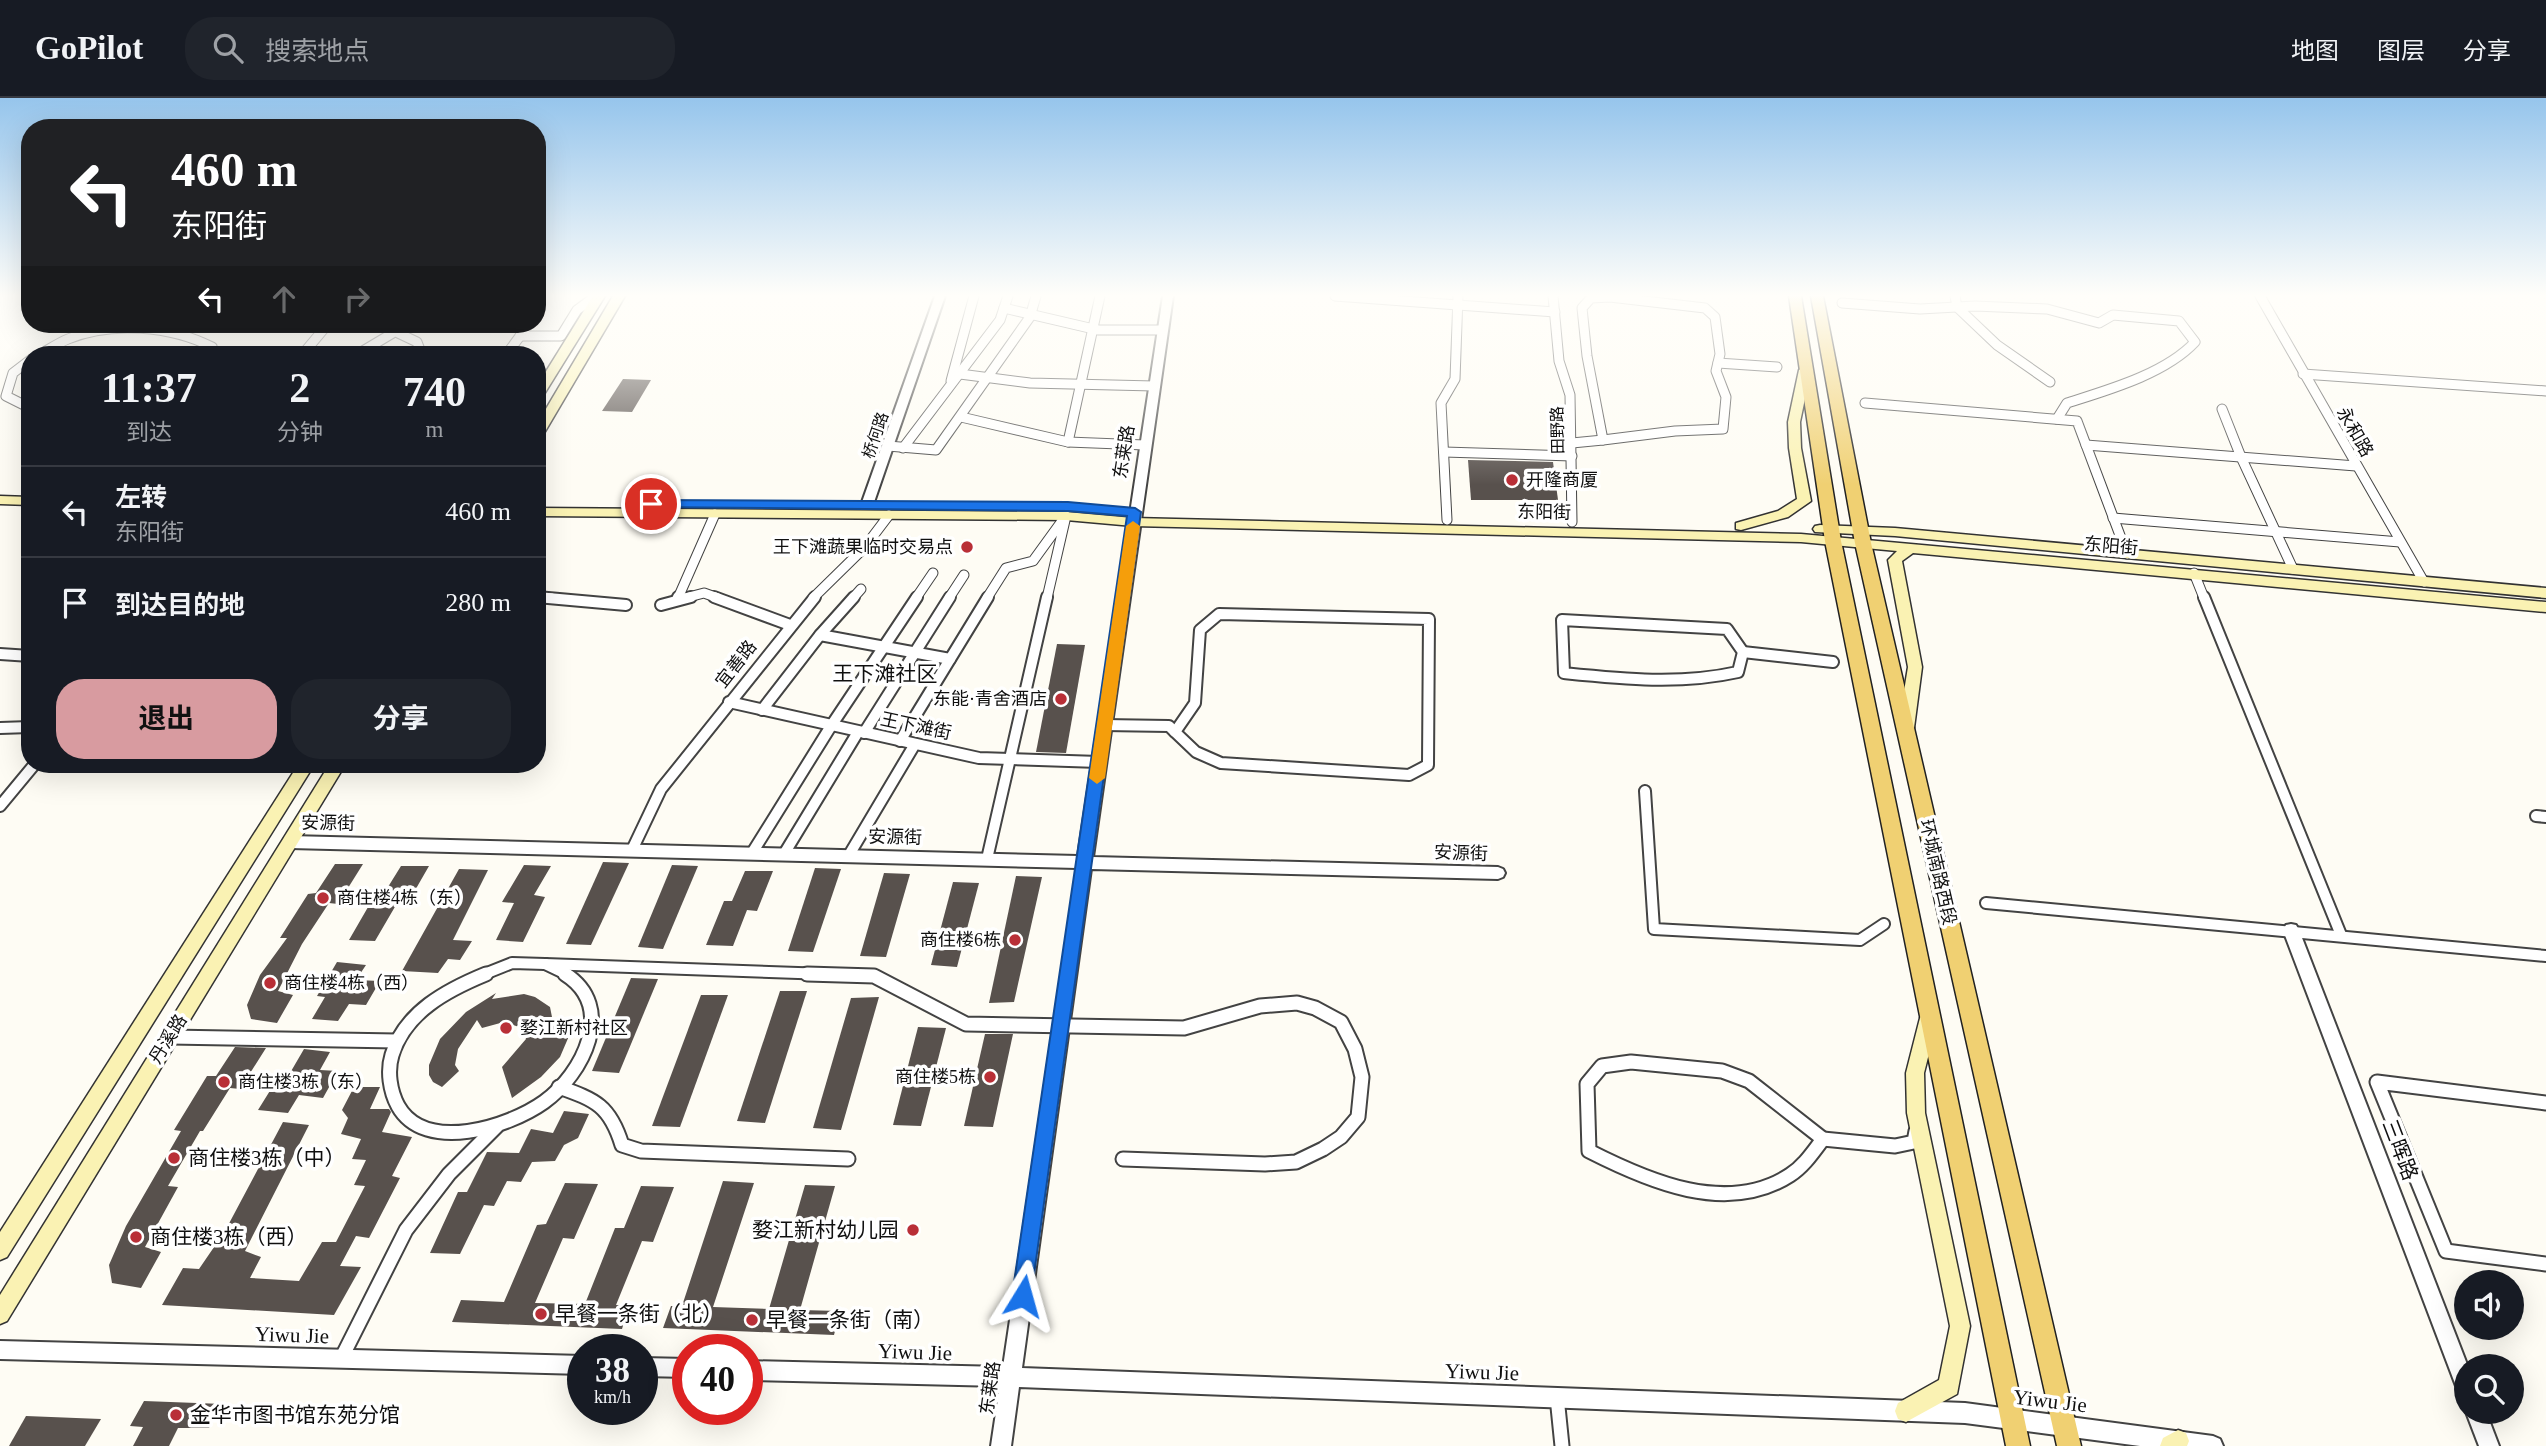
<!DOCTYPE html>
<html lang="zh">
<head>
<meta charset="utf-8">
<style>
  :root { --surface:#171b24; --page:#20242c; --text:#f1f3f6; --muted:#9ea1a6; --line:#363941; --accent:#d89ba0 }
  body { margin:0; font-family:"Times New Roman","Noto Sans SC",serif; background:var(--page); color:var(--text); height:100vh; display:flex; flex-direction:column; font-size:26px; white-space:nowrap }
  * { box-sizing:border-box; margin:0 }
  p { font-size:23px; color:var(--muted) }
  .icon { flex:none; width:38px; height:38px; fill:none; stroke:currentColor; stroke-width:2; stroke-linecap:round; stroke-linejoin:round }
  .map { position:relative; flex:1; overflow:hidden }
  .panel { position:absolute; left:21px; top:248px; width:525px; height:427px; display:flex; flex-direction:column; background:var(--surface); border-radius:28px; box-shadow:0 7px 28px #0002 }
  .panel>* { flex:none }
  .hud { position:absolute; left:21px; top:21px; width:525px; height:214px; border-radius:28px; box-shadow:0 7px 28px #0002; background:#202124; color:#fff; overflow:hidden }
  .controls { position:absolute; left:2454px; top:1172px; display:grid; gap:14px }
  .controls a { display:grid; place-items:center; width:70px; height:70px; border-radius:50%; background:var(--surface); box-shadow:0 7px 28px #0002; font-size:35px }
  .speed { position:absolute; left:567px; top:1236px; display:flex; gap:14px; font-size:35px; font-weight:700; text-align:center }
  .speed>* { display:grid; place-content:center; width:91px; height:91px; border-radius:50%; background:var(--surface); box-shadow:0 7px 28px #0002; line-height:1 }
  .speed small { font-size:18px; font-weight:400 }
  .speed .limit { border:10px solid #d22; background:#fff; color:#111 }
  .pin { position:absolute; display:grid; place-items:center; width:60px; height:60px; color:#fff; margin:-30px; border:4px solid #fff; border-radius:50%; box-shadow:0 2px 7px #0007 }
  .me { position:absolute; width:77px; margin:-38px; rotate:8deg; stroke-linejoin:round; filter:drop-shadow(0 0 5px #0008) }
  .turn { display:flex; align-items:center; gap:24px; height:147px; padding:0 35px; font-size:32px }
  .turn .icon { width:91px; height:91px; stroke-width:2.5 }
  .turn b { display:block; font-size:49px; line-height:60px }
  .lanes { display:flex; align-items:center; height:66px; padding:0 35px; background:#0003; justify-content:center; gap:35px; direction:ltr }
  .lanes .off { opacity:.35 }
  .eta { display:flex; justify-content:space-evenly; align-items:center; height:119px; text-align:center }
  .eta b { font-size:42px; font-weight:700; line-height:49px }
  .primary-button { display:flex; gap:14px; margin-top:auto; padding:14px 35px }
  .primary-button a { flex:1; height:80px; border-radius:28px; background:var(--accent); color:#111; font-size:28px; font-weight:700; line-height:80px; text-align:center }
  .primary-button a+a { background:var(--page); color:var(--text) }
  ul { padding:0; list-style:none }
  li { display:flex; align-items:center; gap:21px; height:91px; padding:0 35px; border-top:2px solid var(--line) }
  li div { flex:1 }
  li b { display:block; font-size:26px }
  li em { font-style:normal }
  header { display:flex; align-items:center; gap:42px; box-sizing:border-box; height:98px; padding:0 35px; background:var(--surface); border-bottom:2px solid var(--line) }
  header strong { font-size:33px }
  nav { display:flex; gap:38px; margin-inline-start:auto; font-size:24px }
  .search { width:490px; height:63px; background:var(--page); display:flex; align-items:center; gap:18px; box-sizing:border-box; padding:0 24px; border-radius:28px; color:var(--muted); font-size:26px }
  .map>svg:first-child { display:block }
  .building { fill:#58514d }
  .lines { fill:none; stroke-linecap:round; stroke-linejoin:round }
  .minor-far2-casing { stroke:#434343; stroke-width:11 }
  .minor-far1-casing { stroke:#434343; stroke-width:14 }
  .minor-casing { stroke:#434343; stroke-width:17 }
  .tertiary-casing { stroke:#434343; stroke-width:4 }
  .secondary-casing { stroke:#323232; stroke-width:3 }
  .primary-casing { stroke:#212121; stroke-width:3 }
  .minor-far2 { stroke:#fff; stroke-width:9 }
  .minor-far1 { stroke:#fff; stroke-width:10 }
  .minor { stroke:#fff; stroke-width:13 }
  .tertiary { fill:#fff; fill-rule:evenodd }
  .secondary { fill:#faf2b3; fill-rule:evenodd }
  .primary { fill:#f0d072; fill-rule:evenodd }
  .route { fill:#1a73e8; stroke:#114b97; stroke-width:2 }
  .slow { fill:#f59e0b }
  .poi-dot { fill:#b92f37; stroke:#fff; stroke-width:2.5 }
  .labels { text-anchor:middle; stroke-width:7; stroke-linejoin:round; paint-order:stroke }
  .far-street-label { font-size:16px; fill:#101010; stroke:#fff }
  .street-label { font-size:18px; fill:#101010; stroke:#fff }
  .poi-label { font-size:18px; fill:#101010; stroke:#fff; text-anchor:start }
  .quarter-label { font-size:21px; fill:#101010; stroke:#fff }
  .near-street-label { font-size:21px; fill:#101010; stroke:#fff }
  .near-poi-label { font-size:21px; fill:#101010; stroke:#fff; text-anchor:start }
</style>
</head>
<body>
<header>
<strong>GoPilot</strong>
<div class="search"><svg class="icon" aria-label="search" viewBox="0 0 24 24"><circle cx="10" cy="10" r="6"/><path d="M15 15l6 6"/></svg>搜索地点</div>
<nav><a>地图</a><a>图层</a><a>分享</a></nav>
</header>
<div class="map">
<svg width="2546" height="1348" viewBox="0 0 2546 1348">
  <rect width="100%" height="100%" fill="#fefcf4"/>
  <!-- building -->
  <g class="building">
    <polygon points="623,281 651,282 632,314 602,313"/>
    <polygon points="1468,362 1553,364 1558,402 1471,402"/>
    <polygon points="1057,546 1085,547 1066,655 1036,654"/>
    <polygon points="603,764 629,765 591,847 566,846"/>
    <polygon points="335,766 363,766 338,806 329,805 302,846 278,893 293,897 277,925 251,921 247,907 260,877 287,840 280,840 308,796 316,795"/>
    <polygon points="524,767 551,768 534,797 545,799 523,844 496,842 514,805 502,804"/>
    <polygon points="672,767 698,768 663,851 638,849"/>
    <polygon points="401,768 429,768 406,808 396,807 375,843 349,842 375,797 383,797"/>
    <polygon points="815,770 841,771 813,854 788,853"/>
    <polygon points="459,771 488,772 453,842 472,843 460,862 448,861 438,875 402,873"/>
    <polygon points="745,773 773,773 757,813 747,812 733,848 706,847 724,803 732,803"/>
    <polygon points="884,775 910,776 886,859 860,858"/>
    <polygon points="1016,778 1042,779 1014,904 989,905"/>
    <polygon points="953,784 979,785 957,869 931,867"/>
    <polygon points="337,864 366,867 356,882 380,883 366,907 349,906 338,923 312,921 325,899 317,898"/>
    <polygon points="631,880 658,881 619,975 592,973"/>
    <polygon points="780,893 807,893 765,1025 737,1023"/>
    <polygon points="496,895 492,901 524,896 535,899 550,909 556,939 569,938 560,959 541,979 512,1000 502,969 526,941 522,930 504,924 482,930 477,922 458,951 455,967 459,973 442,989 433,984 429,977 429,967 440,941 466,914"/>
    <polygon points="701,897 728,897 680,1029 652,1028"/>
    <polygon points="879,899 841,1032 813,1030 851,900"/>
    <polygon points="918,929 946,930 921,1028 893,1027"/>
    <polygon points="985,936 1013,936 993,1029 964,1028"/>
    <polygon points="235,949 266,950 240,991 230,990 203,1033 200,1033 168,1088 178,1089 145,1149 161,1154 141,1190 112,1185 109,1167 126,1128 181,1033 174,1032 207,978 216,978"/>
    <polygon points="304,951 330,954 320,972 338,973 323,1000 299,997 288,1015 258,1012 281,975 290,975"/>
    <polygon points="354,989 380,989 370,1011 389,1011 391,1014 382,1034 412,1039 392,1078 400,1080 369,1140 356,1138 340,1168 361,1169 334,1217 162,1207 183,1170 199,1171 225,1133 283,1024 309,1027 245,1153 261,1159 250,1180 299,1183 322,1144 336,1144 365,1088 354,1087 366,1062 352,1061 361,1041 341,1036 348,1020 342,1012"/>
    <polygon points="564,1013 589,1016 578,1040 564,1047 555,1063 532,1064 521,1084 507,1083 494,1108 484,1107 460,1156 430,1155 458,1094 467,1094 487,1054 519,1055 531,1031 553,1035"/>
    <polygon points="723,1083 754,1085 713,1209 769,1211 805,1087 835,1088 800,1212 840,1213 834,1237 663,1230 671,1208 682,1208"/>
    <polygon points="565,1085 598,1086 574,1141 563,1140 535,1205 585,1206 615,1130 624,1130 641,1088 674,1089 653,1144 642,1143 616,1207 629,1208 622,1231 452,1224 461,1202 504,1204 537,1127 546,1126"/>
    <polygon points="144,1303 223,1306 209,1330 178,1330 169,1348 133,1348 143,1329 130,1328"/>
    <polygon points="26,1318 101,1321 85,1348 9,1348"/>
  </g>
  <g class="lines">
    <defs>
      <g id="minor-far2">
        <polyline points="1335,198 1555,214"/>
        <polyline points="1553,198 1559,263 1570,297 1572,424"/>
        <polyline points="1955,198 1957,209 1997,247 2050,284"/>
        <polyline points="2260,198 2424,484"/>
        <polygon points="1610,199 1705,210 1715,219 1720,256 1716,273 1726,299 1723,331 1675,333 1603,342 1587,258 1582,210 1591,200"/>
        <path d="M1842,205L1920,211L1975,208L2047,211L2099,225L2113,217L2179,223L2195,244C2165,276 2108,292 2067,305L2057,321"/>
        <polyline points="1004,210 1098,232 1163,232"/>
        <polyline points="537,215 539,198"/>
        <polyline points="398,235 417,244 422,257"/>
        <polyline points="520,238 561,238 577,212 596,198"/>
        <path d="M39,257C48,252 58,245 68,241C111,223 171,228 212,249L209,257"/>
        <polyline points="302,257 328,226"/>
        <polyline points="356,257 408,226"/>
        <polyline points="506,257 529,226"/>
        <polyline points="30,262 13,275 6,298 30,310"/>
        <polyline points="1718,265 1777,269"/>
        <polyline points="960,276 1030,285 1154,288"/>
        <polyline points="2303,276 2546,293"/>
        <polyline points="951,283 974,198"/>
        <polyline points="1865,305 2077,323 2127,456"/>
        <polyline points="2222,311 2241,359 2293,471"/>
        <polyline points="961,319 1068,344 1145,347"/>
        <polyline points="1068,344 1100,198"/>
        <polyline points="1572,345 1603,342"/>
        <polyline points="2086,347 2356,368"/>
        <polyline points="888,348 936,352 1030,219 1036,198"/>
        <polyline points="903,350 1000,222 1008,198"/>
        <polyline points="1444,354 1572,358"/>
        <polyline points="2113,420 2400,444"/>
        <polyline points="1447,422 1441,305 1455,281 1458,198"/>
        <polyline points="2194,475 2204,500"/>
        <polyline points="537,499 552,500"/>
        <polyline points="678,500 715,416"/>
        <polyline points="685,500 704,495 718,500"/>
        <polyline points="813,500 864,450 889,417"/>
        <polyline points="853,500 861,491"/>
        <polyline points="916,500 933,475"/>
        <polyline points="949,500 964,477"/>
        <polyline points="987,500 1006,470 1033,463 1062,423"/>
        <polyline points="1047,500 1066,418"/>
      </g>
      <g id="minor-far1">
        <polyline points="537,499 626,507"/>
        <polyline points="714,499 790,527"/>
        <polyline points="2204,499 2341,837"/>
        <polyline points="677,502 678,499"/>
        <polyline points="661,507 691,499"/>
        <polygon points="1219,516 1429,521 1428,667 1409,677 1221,665 1196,654 1175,634 1195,605 1200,532"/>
        <path d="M1562,522L1727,531L1743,554L1738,574C1680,587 1623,581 1564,575Z"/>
        <polyline points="820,537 950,561"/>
        <polyline points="1743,554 1833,564"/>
        <polyline points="0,556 30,558"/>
        <polyline points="729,604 979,660 1099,664"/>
        <polyline points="762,612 820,537 854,499"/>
        <polyline points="1104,627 1169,628 1175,634"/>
        <polyline points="0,630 30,629"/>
        <polyline points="864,635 950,499"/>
        <polyline points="900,643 988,499"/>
        <polyline points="1645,693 1654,831 1860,842 1884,826"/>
        <polyline points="0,708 34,667"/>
        <polyline points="2536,718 2546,719"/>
        <polyline points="632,752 661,691 815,499"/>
        <polyline points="752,755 831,628 917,499"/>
        <polyline points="784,756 858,634"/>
        <polyline points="849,757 915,646"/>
        <polyline points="987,761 1047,499"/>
        <polyline points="1986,805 2546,858"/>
        <polyline points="545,866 856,877"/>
        <polyline points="545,866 568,877"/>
        <polyline points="482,877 512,865 545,866"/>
      </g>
      <g id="minor">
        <path d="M486,876C447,892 405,914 392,957C387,973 390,993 398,1008C425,1056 509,1029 544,1004C583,976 617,909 565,876"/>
        <polyline points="807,876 874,878 966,926 1184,930 1260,908 1297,905 1315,910 1341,924 1355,951 1362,979 1358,1019 1341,1039 1323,1051 1296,1064 1265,1066 1123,1061"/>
        <polyline points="170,939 396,943"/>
        <path d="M1631,964L1722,973L1749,983L1823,1041C1813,1054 1804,1068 1790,1077C1727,1118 1648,1083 1589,1053L1587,986L1602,968Z"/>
        <path d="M559,989C596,1002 610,1008 622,1047L641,1053L848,1061"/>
        <polyline points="2546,1005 2377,984 2446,1153 2546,1166"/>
        <polyline points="1823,1041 1895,1048 1914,1044 1916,1033"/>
        <polyline points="341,1261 406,1132 449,1076 497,1028"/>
        <polyline points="1557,1299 1562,1348"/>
      </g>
      <g id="tertiary">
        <polygon points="935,198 945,198 873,407 871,410 863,410 861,407"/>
        <polygon points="1163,198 1173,198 1093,759 1498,769 1503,771 1505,775 1503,779 1498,781 1091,771 1022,1270 1965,1305 2213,1338 2220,1341 2223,1348 2140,1348 1965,1325 1019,1289 1011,1348 991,1348 1000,1288 747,1282 747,1263 1003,1269 1077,770 290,750 285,748 283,744 285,740 290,738 1078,758"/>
        <polygon points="2291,826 2296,827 2299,832 2468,1269 2466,1269 2466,1297 2459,1295 2456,1288 2283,832 2286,827"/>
        <polygon points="0,1243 583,1258 583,1276 0,1261"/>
        <polygon points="642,1260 688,1261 688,1279 642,1278"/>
        <polygon points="2466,1314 2486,1314 2499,1348 2479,1348"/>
      </g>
      <g id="secondary">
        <polygon points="593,198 605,198 543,298 537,302 537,288"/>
        <polygon points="613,198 625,198 543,337 537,341 537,326"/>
        <polygon points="1805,268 1811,272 1800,324 1801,350 1811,403 1788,419 1741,432 1736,431 1736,425 1778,413 1797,401 1789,350 1788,324 1799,272"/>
        <polygon points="0,398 30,399 30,407 0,406"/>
        <polygon points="537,410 1066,414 1133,420 1801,436 2546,504 2546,514 1913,455 1902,463 1922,569 1914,630 1906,636 1898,630 1908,569 1888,462 1897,453 1801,444 1133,428 1066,422 537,418"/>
        <polygon points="1820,427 1895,430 2546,490 2546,500 1895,438 1815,434 1813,431 1815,428"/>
        <polygon points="298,667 314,667 7,1159 0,1162 0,1134"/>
        <polygon points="329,667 345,667 7,1223 0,1226 0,1197"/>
        <polygon points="1929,912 1935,914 1938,920 1924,975 1925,1015 1970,1228 1957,1296 1906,1324 1898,1321 1895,1313 1898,1305 1939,1282 1950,1228 1907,1015 1906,975 1920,920 1923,914"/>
        <polygon points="2178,1332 2186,1335 2189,1343 2187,1348 2160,1348 2163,1340"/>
      </g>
      <g id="primary">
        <polygon points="1789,198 1801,198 1841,443 2030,1348 2006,1348 1825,443"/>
        <polygon points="1811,198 1823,198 1871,445 2081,1348 2057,1348 1855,445"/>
      </g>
    </defs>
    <!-- minor-far2 casing -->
    <use href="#minor-far2" class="minor-far2-casing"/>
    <!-- minor-far1 casing -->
    <use href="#minor-far1" class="minor-far1-casing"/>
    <!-- minor casing -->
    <use href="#minor" class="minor-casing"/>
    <!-- tertiary casing -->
    <use href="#tertiary" class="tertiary-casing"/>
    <!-- secondary casing -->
    <use href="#secondary" class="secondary-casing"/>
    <!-- primary casing -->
    <use href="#primary" class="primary-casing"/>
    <!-- minor-far2 -->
    <use href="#minor-far2" class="minor-far2"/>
    <!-- minor-far1 -->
    <use href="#minor-far1" class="minor-far1"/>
    <!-- minor -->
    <use href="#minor" class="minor"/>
    <!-- tertiary -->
    <use href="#tertiary" class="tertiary"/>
    <!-- secondary -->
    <use href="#secondary" class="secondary"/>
    <!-- primary -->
    <use href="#primary" class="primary"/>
  </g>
  <!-- sky -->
  <linearGradient id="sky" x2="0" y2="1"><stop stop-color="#96c5ec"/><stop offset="0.51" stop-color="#fffefa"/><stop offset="1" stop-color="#fffefa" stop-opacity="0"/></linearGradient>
  <rect width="2546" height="387" fill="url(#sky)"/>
  <!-- route -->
  <polygon class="route" points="651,402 1068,404 1135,410 1141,414 1030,1205 1023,1208 1015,1205 1012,1198 1127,418 1068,413 646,409 646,403"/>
  <!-- slow -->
  <polygon class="slow" points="1133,423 1140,428 1105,680 1097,686 1089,680 1126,428"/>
  <!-- markers -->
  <g class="poi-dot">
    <circle cx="1512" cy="382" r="7"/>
    <circle cx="967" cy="449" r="7"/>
    <circle cx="1061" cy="601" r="7"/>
    <circle cx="323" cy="800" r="7"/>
    <circle cx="1015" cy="842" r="7"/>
    <circle cx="270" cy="885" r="7"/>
    <circle cx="506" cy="930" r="7"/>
    <circle cx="990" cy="979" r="7"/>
    <circle cx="224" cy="984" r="7"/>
    <circle cx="174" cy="1060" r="7"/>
    <circle cx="913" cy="1132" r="7"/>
    <circle cx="136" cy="1139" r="7"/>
    <circle cx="541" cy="1216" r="7"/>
    <circle cx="752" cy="1222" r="7"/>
    <circle cx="176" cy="1317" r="7"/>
  </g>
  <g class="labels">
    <!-- far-street labels -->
    <g class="far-street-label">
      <text transform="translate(1557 332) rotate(-91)" y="6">田野路</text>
      <text transform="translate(875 337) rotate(-71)" y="6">桥何路</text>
    </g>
    <!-- street labels -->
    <g class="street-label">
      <text transform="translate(2355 334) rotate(60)" y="6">永和路</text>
      <text transform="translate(1124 354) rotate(-81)" y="6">东莱路</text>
      <text transform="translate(1544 414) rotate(1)" y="6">东阳街</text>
      <text transform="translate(2111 448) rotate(5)" y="6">东阳街</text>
      <text transform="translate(736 566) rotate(-52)" y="6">宜善路</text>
      <text transform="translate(916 628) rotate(12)" y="6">王下滩街</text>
      <text transform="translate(328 725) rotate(1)" y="6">安源街</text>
      <text transform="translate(895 739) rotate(1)" y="6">安源街</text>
      <text transform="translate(1461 755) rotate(2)" y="6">安源街</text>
      <text transform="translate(1938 774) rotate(77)" y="6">环城南路西段</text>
      <text transform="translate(168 941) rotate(-58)" y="6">丹溪路</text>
      <text transform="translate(990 1290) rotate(-82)" y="6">东莱路</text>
    </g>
    <!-- poi labels -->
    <g class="poi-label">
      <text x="1526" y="388">开隆商厦</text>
      <text x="953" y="455" text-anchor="end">王下滩蔬果临时交易点</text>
      <text x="1047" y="607" text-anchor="end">东能·青舍酒店</text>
      <text x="337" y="806">商住楼4栋（东）</text>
      <text x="1001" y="848" text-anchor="end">商住楼6栋</text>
      <text x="284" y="891">商住楼4栋（西）</text>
      <text x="520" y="936">婺江新村社区</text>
      <text x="976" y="985" text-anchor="end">商住楼5栋</text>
      <text x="238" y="990">商住楼3栋（东）</text>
    </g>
    <!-- quarter labels -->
    <g class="quarter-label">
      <text x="885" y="583">王下滩社区</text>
    </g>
    <!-- near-street labels -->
    <g class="near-street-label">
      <text transform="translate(2400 1052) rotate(69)" y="7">三晖路</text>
      <text transform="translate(292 1237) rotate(2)" y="7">Yiwu Jie</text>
      <text transform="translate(915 1254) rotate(2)" y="7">Yiwu Jie</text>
      <text transform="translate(1482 1274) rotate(2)" y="7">Yiwu Jie</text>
      <text transform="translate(2050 1303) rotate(7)" y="7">Yiwu Jie</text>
    </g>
    <!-- near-poi labels -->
    <g class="near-poi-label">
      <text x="188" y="1067">商住楼3栋（中）</text>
      <text x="899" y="1139" text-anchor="end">婺江新村幼儿园</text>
      <text x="150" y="1146">商住楼3栋（西）</text>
      <text x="555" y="1223">早餐一条街（北）</text>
      <text x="766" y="1229">早餐一条街（南）</text>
      <text x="190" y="1324">金华市图书馆东苑分馆</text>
    </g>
  </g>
</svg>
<div class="controls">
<a><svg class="icon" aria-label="sound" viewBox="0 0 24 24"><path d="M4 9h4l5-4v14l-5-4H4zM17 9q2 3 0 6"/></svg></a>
<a><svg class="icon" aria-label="search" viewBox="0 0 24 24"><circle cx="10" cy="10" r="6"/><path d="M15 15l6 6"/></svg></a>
</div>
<div class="speed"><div>38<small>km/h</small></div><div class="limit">40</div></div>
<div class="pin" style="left:651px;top:406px;background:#d93025"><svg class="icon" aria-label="arrive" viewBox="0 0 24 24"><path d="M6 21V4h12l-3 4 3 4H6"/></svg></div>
<svg class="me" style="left:1023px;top:1198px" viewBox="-20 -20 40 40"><path d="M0-17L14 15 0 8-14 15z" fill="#1a73e8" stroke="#fff" stroke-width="4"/></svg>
<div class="hud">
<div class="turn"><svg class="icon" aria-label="left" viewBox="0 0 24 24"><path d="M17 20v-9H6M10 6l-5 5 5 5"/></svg><div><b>460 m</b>东阳街</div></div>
<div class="lanes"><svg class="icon" aria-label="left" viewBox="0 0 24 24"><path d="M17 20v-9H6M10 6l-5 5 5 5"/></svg><svg class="icon off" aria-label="ahead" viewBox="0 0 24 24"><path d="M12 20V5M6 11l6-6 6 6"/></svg><svg class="icon off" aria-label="right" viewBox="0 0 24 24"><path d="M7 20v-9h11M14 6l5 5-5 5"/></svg></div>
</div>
<section class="panel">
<div class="eta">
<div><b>11:37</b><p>到达</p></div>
<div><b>2</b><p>分钟</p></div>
<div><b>740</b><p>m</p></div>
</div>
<ul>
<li><svg class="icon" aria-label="left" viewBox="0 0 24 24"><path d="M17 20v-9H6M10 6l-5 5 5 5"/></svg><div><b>左转</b><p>东阳街</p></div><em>460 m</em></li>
<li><svg class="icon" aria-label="arrive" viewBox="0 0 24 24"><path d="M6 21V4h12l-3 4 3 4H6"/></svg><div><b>到达目的地</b></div><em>280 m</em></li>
</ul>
<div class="primary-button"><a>退出</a><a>分享</a></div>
</section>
</div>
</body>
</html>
